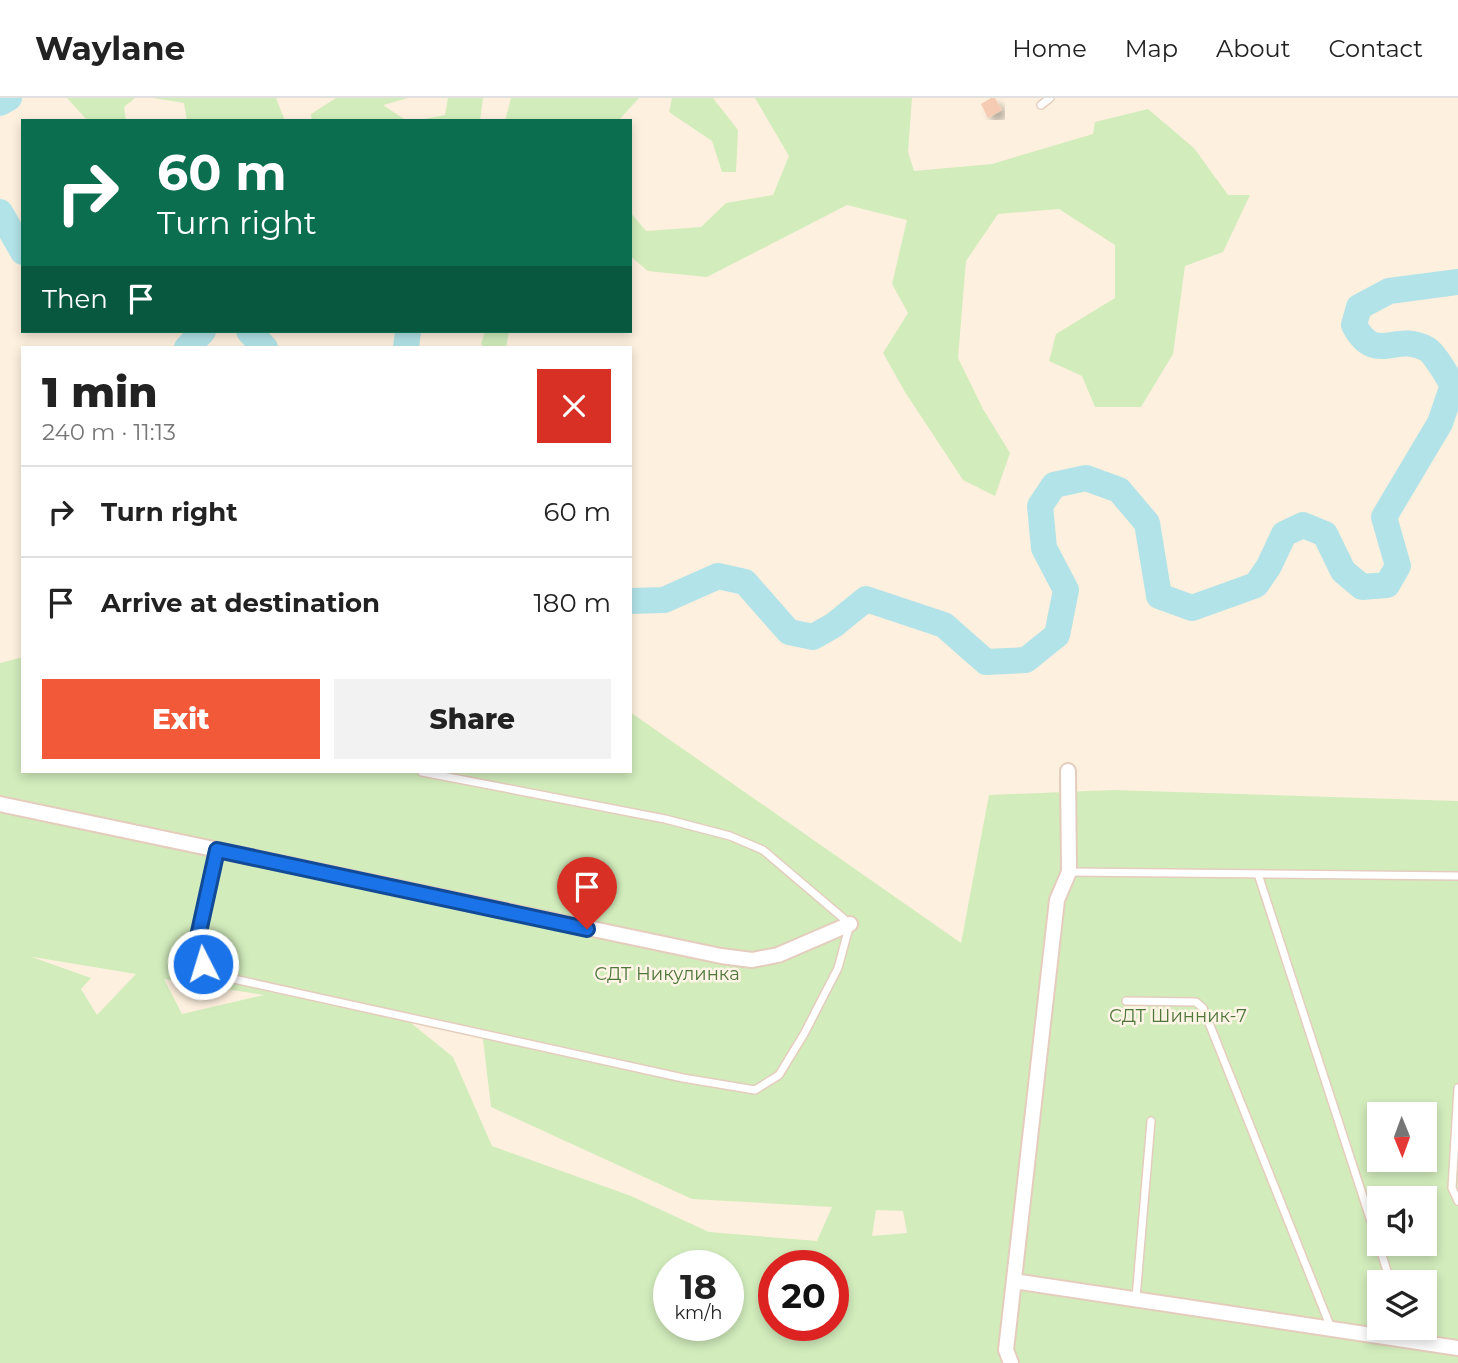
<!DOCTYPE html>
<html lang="en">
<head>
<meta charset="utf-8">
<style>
  :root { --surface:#fff; --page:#f2f2f2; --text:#222; --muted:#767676; --line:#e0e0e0; --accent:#f25939 }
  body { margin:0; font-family:Montserrat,sans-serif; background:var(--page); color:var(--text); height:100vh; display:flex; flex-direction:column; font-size:26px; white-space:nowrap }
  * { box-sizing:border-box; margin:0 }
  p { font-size:23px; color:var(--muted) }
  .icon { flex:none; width:38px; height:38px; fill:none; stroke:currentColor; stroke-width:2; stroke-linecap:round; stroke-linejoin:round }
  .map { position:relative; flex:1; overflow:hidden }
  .details { position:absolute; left:21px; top:248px; width:611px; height:427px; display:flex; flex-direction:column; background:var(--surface); border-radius:0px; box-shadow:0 4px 10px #0003 }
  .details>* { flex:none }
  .guide { position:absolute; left:21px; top:21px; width:611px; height:214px; border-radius:0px; box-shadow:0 4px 10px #0003; background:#0b6e4f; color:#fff; overflow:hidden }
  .needle { width:46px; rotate:179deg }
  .controls { position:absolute; left:1367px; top:1004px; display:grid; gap:14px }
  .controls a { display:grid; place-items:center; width:70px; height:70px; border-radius:0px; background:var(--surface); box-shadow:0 4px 10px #0003; font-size:35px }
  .speed { position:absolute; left:653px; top:1152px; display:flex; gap:14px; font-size:35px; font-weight:700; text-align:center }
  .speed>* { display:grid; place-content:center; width:91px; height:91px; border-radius:50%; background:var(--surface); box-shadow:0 4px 10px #0003; line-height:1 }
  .speed small { font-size:18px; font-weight:400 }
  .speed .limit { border:10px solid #d22; background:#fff; color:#111 }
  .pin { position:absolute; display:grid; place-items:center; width:60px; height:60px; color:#fff; margin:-72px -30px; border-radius:50% 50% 50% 0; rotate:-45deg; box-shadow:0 0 7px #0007 }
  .pin .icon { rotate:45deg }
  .me { position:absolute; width:77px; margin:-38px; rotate:355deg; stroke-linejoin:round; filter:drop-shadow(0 0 5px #0008) }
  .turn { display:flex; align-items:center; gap:24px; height:147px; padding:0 21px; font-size:32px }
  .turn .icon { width:91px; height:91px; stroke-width:2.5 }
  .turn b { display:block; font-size:49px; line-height:60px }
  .then { display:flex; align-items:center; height:66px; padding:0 21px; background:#0003; gap:14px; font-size:26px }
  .round { display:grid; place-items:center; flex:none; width:74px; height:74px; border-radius:0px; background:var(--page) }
  .summary { display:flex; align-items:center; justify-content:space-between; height:119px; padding:0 21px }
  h1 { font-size:42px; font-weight:800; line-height:52px }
  .cta { display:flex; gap:14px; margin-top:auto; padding:14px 21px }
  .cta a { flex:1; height:80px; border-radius:0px; background:var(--accent); color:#fff; font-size:28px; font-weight:800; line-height:80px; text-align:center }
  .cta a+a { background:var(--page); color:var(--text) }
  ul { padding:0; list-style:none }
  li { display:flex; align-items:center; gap:21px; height:91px; padding:0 21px; border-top:2px solid var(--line) }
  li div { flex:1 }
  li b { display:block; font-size:26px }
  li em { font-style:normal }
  header { display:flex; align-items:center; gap:42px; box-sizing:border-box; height:98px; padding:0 35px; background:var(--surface); border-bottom:2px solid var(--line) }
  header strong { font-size:33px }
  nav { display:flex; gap:38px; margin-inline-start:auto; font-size:24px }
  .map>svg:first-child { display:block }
  .green { fill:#d2ecbc; fill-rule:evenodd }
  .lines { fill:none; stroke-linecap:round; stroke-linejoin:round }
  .river { stroke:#b2e3e8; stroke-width:26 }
  .building { fill:#f5cbb4; filter:url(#shadow) }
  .service-casing { stroke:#e4cdbd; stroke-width:10 }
  .minor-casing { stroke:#e4cdbd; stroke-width:18 }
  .service { stroke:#fff; stroke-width:7 }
  .minor { stroke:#fff; stroke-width:14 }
  .route-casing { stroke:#114b97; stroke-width:18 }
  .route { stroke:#1a73e8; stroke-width:12 }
  .labels { text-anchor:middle; stroke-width:5; stroke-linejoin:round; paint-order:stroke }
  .park-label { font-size:18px; fill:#4e773a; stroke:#fff4e6 }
</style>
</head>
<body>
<header>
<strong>Waylane</strong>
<nav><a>Home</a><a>Map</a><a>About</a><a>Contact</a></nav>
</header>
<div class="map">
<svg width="1458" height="1265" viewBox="0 0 1458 1265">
  <defs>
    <filter id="shadow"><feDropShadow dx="6" dy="6" stdDeviation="3.5" flood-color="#0004"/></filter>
  </defs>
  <rect width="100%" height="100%" fill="#fef0de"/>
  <!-- green -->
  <g class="green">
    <polygon points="67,0 135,0 124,9 126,23 88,23"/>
    <polygon points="153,0 276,0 285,23 187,23 184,5"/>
    <polygon points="336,0 408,0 383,7 407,23 312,23 311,16"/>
    <polygon points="448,0 483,0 480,23 414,23 445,17"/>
    <polygon points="511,0 639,0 618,23 505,23"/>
    <polygon points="672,0 713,0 738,32 736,74 722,74 712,43 669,14"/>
    <polygon points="755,0 912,0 908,54 914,73 992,66 1093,36 1095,24 1148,11 1194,50 1228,97 1250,97 1223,154 1185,168 1173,256 1141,309 1095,309 1082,278 1049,263 1056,236 1115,200 1115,147 1059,111 998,116 966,163 958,260 983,311 1010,355 995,398 963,382 905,294 883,255 908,215 892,186 907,122 847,107 707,179 648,173 630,158 630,114 646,133 701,129 726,105 773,97 789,58"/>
    <polygon points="485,233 509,233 506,250 485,250 481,246"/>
    <path d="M23,559V674H630V614L961,845L989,697L1113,692L1458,703V1265H0V565ZM32,859H33L136,876L97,917L81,891L91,880ZM164,881L264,897L182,916ZM406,921L482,933L491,1009L692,1101L832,1109L817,1143L709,1134L631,1098L492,1048L453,959ZM1379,1017H1424V1062H1379ZM1379,1101H1424V1146H1379ZM876,1112L903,1113L907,1135L872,1138ZM668,1167H728V1227H668ZM774,1167H833V1227H774ZM1379,1185H1424V1230H1379Z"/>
  </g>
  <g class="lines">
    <!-- river -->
    <g class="river">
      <polyline points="0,5 9,0"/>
      <polyline points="0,114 23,154"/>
      <polyline points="249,233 265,250"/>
      <polyline points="187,250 203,233"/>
      <polyline points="406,250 408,233"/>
      <path d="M630,503L664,502L718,478L745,484L789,534L813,539L834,527L866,501L944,527L986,564L1026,562L1057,537L1066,492L1044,450L1040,408L1054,387L1086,380L1119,392L1147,425L1159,498L1192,510L1256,487L1269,468L1284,436L1303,427L1325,436L1343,473L1362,489L1387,487L1398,468L1384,419L1440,325L1453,287C1447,278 1435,256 1427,251C1395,233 1376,268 1354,227L1359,209L1389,193L1458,184"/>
    </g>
  </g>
  <!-- building -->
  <polygon class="building" points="991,0 995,0 1002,12 988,20 981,6"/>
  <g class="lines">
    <defs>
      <g id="service">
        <polyline points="1041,7 1050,0"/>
        <polyline points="217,752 197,843 203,866 220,878 683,980 755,992 779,977 804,936 838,870 850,826 763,752 730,738 665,721 422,674"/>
        <polyline points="1069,774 1458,778"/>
        <polyline points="1258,776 1391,1185"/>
        <polyline points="1126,903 1196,904 1203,910 1331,1230"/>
        <polyline points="1458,990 1452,1090 1458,1103"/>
        <polyline points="1136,1200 1151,1023"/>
      </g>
      <g id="minor">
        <polyline points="0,706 721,858 752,862 778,857 850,826"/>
        <polyline points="1014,1183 1458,1250"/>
        <polyline points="1011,1265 1006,1252 1057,802 1069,774 1068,673"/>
      </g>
    </defs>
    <!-- service casing -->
    <use href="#service" class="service-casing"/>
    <!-- minor casing -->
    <use href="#minor" class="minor-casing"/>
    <!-- service -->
    <use href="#service" class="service"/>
    <!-- minor -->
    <use href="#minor" class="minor"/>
  </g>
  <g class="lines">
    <defs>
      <polyline id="route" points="203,866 197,843 217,752 587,831"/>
    </defs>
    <!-- route casing -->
    <use href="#route" class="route-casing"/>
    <!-- route -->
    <use href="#route" class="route"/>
  </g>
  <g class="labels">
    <!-- park labels -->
    <g class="park-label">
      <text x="667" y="882">СДТ Никулинка</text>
      <text x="1178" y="924">СДТ Шинник-7</text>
    </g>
  </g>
</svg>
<div class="controls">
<a><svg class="needle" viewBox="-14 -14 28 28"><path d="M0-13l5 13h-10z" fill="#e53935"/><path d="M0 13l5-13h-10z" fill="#767676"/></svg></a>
<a><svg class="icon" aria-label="sound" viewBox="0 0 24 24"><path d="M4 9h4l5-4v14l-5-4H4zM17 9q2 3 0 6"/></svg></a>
<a><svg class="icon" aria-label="layers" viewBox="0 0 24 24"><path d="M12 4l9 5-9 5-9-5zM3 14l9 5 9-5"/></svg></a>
</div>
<div class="speed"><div>18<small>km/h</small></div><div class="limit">20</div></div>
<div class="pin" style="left:587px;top:831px;background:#d93025"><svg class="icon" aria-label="arrive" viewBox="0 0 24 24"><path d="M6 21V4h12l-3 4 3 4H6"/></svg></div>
<svg class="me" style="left:203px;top:866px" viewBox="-20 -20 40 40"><circle r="17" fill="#1a73e8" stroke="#fff" stroke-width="3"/><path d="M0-11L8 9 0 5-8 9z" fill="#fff"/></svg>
<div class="guide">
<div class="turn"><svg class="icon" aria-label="right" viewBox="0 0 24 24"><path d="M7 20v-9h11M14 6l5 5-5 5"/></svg><div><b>60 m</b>Turn right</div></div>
<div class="then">Then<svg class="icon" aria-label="arrive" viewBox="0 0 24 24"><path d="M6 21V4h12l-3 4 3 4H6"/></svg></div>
</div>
<section class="details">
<div class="summary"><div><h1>1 min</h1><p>240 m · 11:13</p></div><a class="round" style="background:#d93025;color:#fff"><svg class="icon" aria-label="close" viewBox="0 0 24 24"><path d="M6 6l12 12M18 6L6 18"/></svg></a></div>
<ul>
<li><svg class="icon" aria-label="right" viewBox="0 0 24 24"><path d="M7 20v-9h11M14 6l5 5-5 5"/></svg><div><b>Turn right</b></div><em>60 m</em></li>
<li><svg class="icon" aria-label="arrive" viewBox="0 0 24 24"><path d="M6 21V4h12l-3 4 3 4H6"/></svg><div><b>Arrive at destination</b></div><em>180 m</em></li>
</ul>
<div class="cta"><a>Exit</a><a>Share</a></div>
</section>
</div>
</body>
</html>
